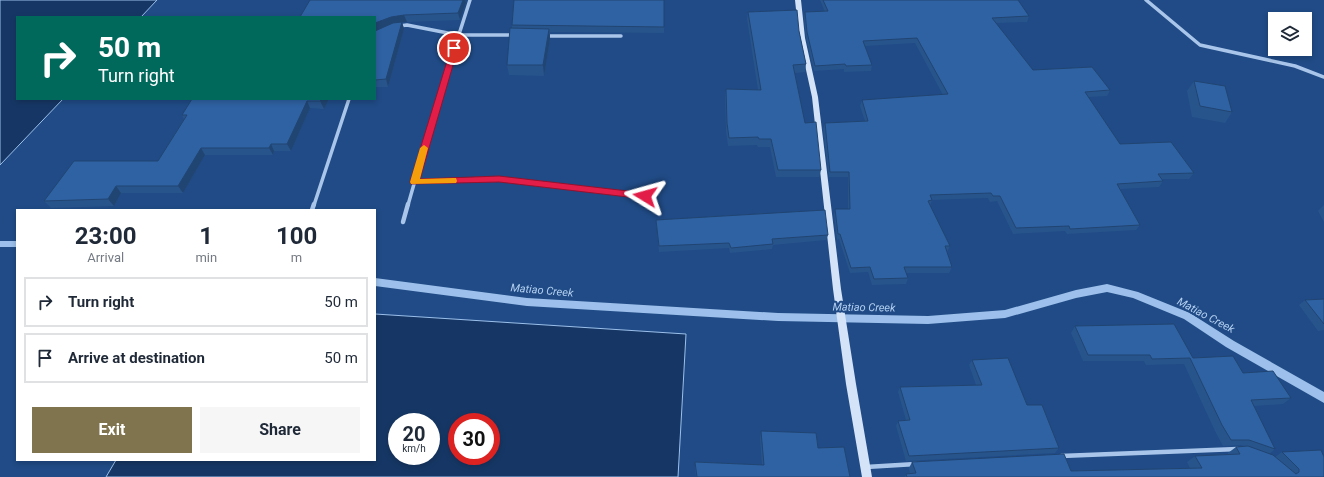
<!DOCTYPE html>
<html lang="en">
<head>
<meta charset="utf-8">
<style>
  :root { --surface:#fff; --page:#f6f6f7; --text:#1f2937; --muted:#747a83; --line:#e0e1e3; --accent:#80744e }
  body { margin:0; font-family:Roboto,sans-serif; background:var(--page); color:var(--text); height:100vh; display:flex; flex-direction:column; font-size:15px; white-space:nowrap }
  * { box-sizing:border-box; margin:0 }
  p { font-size:13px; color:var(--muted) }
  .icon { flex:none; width:22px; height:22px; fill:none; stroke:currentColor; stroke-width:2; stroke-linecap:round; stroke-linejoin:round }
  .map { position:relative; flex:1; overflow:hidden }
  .side { position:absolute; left:16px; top:209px; width:360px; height:252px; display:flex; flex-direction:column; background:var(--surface); border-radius:0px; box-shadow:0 2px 6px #0003 }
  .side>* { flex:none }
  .guide { position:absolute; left:16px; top:16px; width:360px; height:84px; border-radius:0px; box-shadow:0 2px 6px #0003; background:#00695c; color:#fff; overflow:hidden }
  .fabs { position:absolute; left:1268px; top:12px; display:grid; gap:8px }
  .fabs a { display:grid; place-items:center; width:44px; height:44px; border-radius:0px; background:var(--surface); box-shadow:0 2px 6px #0003; font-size:20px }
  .speed { position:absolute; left:388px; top:413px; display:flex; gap:8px; font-size:20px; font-weight:700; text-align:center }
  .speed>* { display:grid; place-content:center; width:52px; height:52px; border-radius:50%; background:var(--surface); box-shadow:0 2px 6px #0003; line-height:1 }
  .speed small { font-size:10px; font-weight:400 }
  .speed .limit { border:6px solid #d22; background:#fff; color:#111 }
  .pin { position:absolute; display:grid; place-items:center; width:34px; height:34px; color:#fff; margin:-17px; border:2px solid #fff; border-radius:50%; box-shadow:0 1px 4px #0007 }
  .me { position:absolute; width:44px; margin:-22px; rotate:278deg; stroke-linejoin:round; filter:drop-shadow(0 0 3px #0008) }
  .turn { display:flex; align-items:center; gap:14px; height:84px; padding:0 16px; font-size:18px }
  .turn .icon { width:52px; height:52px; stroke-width:2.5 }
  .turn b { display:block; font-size:28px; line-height:34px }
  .eta { display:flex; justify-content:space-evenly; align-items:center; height:68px; text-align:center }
  .eta b { font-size:24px; font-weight:700; line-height:28px }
  .action { display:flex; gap:8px; margin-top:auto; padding:8px 16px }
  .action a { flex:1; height:46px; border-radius:0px; background:var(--accent); color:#fff; font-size:16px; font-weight:700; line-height:46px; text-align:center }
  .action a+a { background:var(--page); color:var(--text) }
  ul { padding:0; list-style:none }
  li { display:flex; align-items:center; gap:12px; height:50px; margin:0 8px 6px; padding:0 8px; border:2px solid var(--line); border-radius:0px }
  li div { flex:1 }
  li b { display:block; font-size:15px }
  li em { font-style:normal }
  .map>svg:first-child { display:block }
  .water { fill:#163765; stroke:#9cc0eb; fill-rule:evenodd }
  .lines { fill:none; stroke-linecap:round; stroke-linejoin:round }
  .stream { fill:#9cc0eb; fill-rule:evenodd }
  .street-far1 { stroke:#a9c6ea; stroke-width:3.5 }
  .street { stroke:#a9c6ea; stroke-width:4.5 }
  .secondary { fill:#d4e3f8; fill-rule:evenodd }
  .wall { fill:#28548c }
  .shaded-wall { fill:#214572 }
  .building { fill:#2f62a3; stroke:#214572 }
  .route { fill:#e11d48; stroke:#92132f }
  .slow { fill:#f59e0b }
  .labels { text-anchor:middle; stroke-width:4; stroke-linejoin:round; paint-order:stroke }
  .water-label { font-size:11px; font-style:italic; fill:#b4d0f1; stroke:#204b86 }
</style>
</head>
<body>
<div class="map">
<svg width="1324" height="477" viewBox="0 0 1324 477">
  <rect width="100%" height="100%" fill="#204b86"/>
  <!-- water -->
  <g class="water">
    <polygon points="0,0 157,0 141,17 17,17 17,99 63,99 0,165"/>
    <path d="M375,314L686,334L678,477H106L116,460H375ZM397,422H431V456H397ZM457,422H491V456H457Z"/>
  </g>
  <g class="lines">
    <!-- stream -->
    <g class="stream">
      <rect x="0" y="241" width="17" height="6"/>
      <polygon points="375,278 527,298 778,313 928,316 1005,310 1076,290 1107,284 1138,292 1190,313 1234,341 1324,392 1324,403 1226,347 1184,319 1133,298 1107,292 1076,298 1005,318 928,324 778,321 527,306 375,286"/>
    </g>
    <!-- street-far1 -->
    <g class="street-far1">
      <polyline points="1146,0 1200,45 1295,66 1324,77"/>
      <polyline points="399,26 407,25 458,35 515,35"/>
      <polyline points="546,36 621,36"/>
      <polyline points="414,182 499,179 645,196"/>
      <polyline points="314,205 349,99"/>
      <polyline points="408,205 438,100 470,0"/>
    </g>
    <!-- street -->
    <g class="street">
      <polyline points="312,210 314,204"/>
      <polyline points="403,222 408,204"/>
      <polyline points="1061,456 1238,449"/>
      <polyline points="866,467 916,464"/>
    </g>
    <!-- secondary -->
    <polygon class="secondary" points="795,0 801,0 805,38 818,97 841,289 856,384 872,477 862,477 846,384 833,289 812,97 799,38"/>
  </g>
  <!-- wall -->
  <g class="wall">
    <polygon points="310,0 465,0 466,2 460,20 407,22 402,22 404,29 388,87 375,87 375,17"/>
    <polygon points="664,0 664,33 550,32 550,39 544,76 509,75 507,65 512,28 512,25"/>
    <polygon points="820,0 1018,0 1029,16 1027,22 996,23 1033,70 1110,90 1107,96 1088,97 1120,144 1194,173 1189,179 1162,179 1163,181 1159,187 1120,189 1140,225 1136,230 1067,234 1065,231 1013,234 997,201 990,202 988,198 932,200 930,206 950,246 947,252 946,252 952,267 949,273 906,273 908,278 906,284 872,285 868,272 850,273 839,239 837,240 834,215 835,209 848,209 848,177 829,177 823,129 825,123 865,121 860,106 862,100 943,95 915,43 865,46 872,65 871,71 844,72 844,69 814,71 806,38 804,18 805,12 825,12"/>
    <polygon points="748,12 799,31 806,64 805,72 795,73 805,123 821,170 819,177 776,177 770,147 758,147 757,145 728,146 726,131 725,97 726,89 758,90 747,19"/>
    <polygon points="1194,81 1232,112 1225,123 1192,117 1187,91"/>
    <polygon points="192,99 329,99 324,109 310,108 291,151 274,151 273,155 205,155 183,193 121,193 114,206 51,208 44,201 158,161 184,119 182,115"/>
    <polygon points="1324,205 1324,222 1318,211"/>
    <polygon points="656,220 828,235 826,240 773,245 772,249 730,253 729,248 659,252"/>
    <polygon points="1324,299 1324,330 1318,331 1299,305 1305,300"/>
    <polygon points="1075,326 1193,358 1243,373 1291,398 1283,404 1254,406 1275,449 1269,454 1275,457 1282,452 1324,477 905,477 906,474 910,474 909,468 912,462 1071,471 1190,468 1187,462 1195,456 1228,454 1228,453 1236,447 1244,446 1241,445 1223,446 1215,431 1184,364 1146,365 1144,361 1083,361 1071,333"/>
    <polygon points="972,360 1027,405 1059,448 1055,453 906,461 896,426 898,421 906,420 898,392 900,387 976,385 969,365"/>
    <polygon points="761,431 818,448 850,477 696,477 695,469 695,462 762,465 760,439"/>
  </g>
  <!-- shaded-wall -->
  <g class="shaded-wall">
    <polygon points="463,0 465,0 466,2 460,20 458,13"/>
    <polygon points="404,15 407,22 402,22 404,29 388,87 386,79 375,33 375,23 391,17"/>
    <polygon points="549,29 550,39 544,76 543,65"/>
    <polygon points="322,99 329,99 324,109 320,101"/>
    <polygon points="307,101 310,108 291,151 287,144"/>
    <polygon points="271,144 274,151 273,155 269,148"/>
    <polygon points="201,148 205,155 183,193 178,186"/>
    <polygon points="116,186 121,193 114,206 108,199"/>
  </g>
  <!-- building -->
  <g class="building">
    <polygon points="310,0 463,0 458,13 404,15 391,17 375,23 375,17 300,17"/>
    <polygon points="514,0 664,0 664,27 512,25"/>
    <polygon points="823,0 1018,0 1029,16 992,18 1033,70 1092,67 1110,90 1085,92 1120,144 1171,142 1194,173 1158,174 1163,181 1117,184 1140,225 1070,229 1069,226 1016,228 1000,196 993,196 991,193 930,195 932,200 928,201 950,246 945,246 952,267 904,267 908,278 874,279 870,267 851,268 840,234 838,234 835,209 850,209 849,172 830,172 825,123 868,121 862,100 948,94 917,38 863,41 872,65 846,66 845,64 815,66 807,32 805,12 828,11"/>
    <polygon points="797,10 799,31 806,64 793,65 805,123 816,122 821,170 778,170 771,139 759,139 758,137 729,138 727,123 726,89 761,90 748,12"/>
    <polygon points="402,22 386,79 375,80 375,31 393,23"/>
    <polygon points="510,28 549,29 543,65 507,65"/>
    <polygon points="1194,81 1225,86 1232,112 1200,106"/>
    <polygon points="192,99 322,99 320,101 307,101 287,144 271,144 269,148 201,148 178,186 116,186 108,199 44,201 74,161 158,161 187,115 182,115"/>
    <polygon points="825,210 828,235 772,239 773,244 731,248 729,243 659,246 656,220"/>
    <polygon points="1324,299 1324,324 1305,300"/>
    <polygon points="1174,324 1193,358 1233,356 1243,373 1273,371 1291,398 1251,400 1275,449 1249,440 1231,440 1222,425 1190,358 1152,359 1150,355 1088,355 1075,326"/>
    <polygon points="1008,358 1027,405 1042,405 1059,448 909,456 898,421 910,420 900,387 982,385 972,360"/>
    <polygon points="761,431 816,433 818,448 844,447 850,477 697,477 695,462 764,465"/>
    <polygon points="1248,446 1273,455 1296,474 1299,472 1299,469 1282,452 1321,450 1324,457 1324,477 907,477 906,474 916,473 912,462 1064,454 1071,471 1202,468 1195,456 1240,454 1236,447"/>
  </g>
  <!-- route -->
  <polygon class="route" points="454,46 458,48 420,179 499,176 645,193 648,194 649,196 648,198 645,199 499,182 411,184 410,182 451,48"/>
  <!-- slow -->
  <polygon class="slow" points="424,145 428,148 420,179 453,178 456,178 457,181 456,183 411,184 410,182 420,148"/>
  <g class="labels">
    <!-- water labels -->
    <g class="water-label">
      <text transform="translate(542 290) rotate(5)" y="4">Matiao Creek</text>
      <text transform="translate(864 307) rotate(1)" y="4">Matiao Creek</text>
      <text transform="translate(1206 315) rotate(28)" y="4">Matiao Creek</text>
    </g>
  </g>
</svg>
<div class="fabs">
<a><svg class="icon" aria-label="layers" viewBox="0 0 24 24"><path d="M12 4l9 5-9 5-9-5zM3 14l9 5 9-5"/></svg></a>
</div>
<div class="speed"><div>20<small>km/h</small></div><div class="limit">30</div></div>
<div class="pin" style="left:454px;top:48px;background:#d93025"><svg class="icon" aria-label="arrive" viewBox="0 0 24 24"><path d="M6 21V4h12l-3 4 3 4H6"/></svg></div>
<svg class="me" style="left:645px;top:196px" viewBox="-20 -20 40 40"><path d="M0-17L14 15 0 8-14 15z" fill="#e11d48" stroke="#fff" stroke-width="4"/></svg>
<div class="guide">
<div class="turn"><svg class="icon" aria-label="right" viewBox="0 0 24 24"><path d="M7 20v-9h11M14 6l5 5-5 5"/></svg><div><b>50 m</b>Turn right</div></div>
</div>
<section class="side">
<div class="eta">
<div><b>23:00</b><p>Arrival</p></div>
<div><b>1</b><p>min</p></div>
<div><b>100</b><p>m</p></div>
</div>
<ul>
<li><svg class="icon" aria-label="right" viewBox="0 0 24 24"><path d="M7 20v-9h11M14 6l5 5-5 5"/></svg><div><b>Turn right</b></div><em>50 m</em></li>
<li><svg class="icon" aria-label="arrive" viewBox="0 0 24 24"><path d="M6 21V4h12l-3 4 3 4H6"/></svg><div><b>Arrive at destination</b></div><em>50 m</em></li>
</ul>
<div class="action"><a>Exit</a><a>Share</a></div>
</section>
</div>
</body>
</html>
